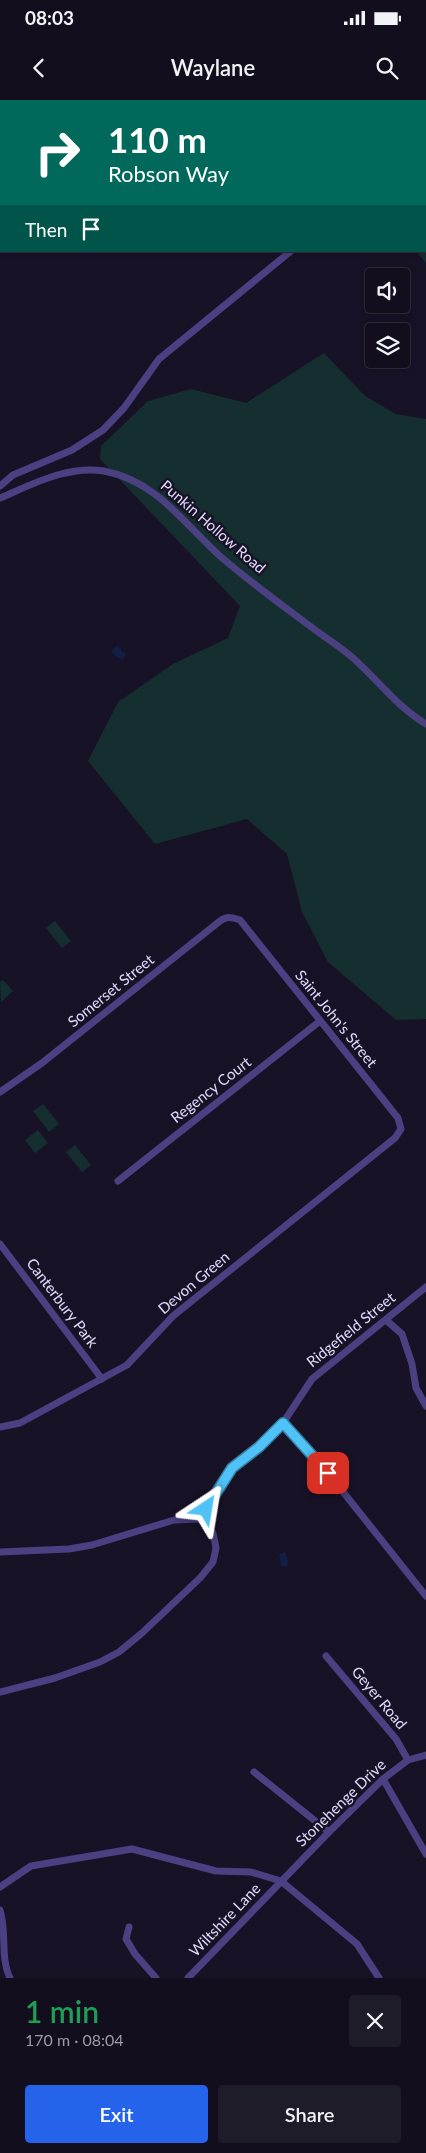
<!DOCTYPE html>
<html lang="en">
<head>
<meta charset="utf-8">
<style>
  :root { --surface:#120e1d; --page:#1f1c2a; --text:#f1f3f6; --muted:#9c9ca4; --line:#312e3b; --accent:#2563eb }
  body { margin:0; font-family:Lato,sans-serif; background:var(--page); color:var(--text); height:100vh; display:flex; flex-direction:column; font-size:19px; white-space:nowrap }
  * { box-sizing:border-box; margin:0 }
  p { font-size:16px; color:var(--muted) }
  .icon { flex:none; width:28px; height:28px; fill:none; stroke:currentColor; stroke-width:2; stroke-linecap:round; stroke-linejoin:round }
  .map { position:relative; height:1878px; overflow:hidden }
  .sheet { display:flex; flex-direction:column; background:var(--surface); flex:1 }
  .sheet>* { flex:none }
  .hud { position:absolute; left:0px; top:0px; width:426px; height:152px; box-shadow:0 2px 8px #0003,0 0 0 1px var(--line); background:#00695c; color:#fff; overflow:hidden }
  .fabs { position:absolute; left:365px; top:168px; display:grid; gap:10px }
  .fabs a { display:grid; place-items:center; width:45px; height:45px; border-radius:5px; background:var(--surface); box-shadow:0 2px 8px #0003,0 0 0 1px var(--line); font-size:25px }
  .pin { position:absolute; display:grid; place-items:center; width:42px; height:42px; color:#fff; margin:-21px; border-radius:10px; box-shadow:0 2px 8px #0006 }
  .me { position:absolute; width:55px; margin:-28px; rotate:33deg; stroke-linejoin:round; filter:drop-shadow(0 0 4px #0008) }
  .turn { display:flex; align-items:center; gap:18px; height:105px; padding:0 25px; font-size:22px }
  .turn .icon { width:65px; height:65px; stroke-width:2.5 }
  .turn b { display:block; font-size:35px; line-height:42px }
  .then { display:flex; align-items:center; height:48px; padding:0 25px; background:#0003; gap:10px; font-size:19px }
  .round { display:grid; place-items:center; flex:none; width:52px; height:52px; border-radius:5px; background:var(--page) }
  .summary { display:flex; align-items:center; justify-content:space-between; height:85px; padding:0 25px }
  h1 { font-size:30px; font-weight:600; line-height:38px; color:#1e9e55 }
  .primary-button { display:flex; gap:10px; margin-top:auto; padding:10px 25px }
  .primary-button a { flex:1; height:58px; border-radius:5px; background:var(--accent); color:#fff; font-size:20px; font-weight:600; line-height:58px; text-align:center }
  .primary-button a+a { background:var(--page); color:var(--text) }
  .status { display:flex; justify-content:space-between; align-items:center; height:35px; padding:0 25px; background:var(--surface); direction:ltr }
  .status svg { height:14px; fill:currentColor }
  header { display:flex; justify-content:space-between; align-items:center; height:65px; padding:0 25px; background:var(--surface); font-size:22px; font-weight:600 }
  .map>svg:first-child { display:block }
  .green { fill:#152e30 }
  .water { fill:#111f46 }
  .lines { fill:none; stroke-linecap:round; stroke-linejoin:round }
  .street { stroke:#4b4182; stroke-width:7 }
  .route-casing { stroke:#337fa1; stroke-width:12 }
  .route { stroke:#4fc3f7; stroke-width:9 }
  .labels { text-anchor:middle; stroke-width:5; stroke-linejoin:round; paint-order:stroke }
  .street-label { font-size:15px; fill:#e2dafc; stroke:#181227 }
</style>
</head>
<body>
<div class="status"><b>08:03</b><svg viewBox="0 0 49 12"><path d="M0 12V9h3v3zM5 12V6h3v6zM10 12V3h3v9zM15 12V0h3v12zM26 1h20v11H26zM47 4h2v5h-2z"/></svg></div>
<header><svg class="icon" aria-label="back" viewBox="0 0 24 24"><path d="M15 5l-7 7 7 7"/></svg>Waylane<svg class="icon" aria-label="search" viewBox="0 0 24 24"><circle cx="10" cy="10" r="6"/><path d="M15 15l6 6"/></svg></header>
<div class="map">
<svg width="426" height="1878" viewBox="0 0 426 1878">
  <rect width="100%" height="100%" fill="#181227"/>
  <!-- green -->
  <g class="green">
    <polygon points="31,0 185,0 33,1"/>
    <polygon points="297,0 426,0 426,163 416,151 425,151 425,1"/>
    <polygon points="324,253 365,296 396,314 426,319 426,919 396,920 328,862 302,812 287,754 247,719 155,744 88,661 118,602 173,564 228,538 240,506 100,359 101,346 148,301 191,289 246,303"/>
    <polygon points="55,821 71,841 62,848 46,828"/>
    <polygon points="3,880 13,891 1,902 0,882"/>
    <polygon points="43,1004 59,1024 49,1032 33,1011"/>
    <polygon points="38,1030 48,1043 35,1053 25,1040"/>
    <polygon points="75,1045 91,1065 82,1072 66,1052"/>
  </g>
  <!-- water -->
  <g class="water">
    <polygon points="117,546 121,549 121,551 126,554 123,560 115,556 111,551"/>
    <polygon points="285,1452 288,1461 287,1467 279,1465 281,1463 279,1454"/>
  </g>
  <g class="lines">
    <!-- street -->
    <g class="street">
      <polyline points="0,386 13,375 72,350 103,330 124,308 159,259 291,151"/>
      <path d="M0,398C33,384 68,365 104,371C157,381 184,424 221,457C250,482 283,506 314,529C327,539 341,547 353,558C378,580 397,607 426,624"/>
      <path d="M0,992L42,963L220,821C227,816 231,817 240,820L398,1018L401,1029L395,1038L173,1216L127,1265L20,1323L0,1327"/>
      <polyline points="118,1081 320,921"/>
      <polyline points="0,1144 102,1279"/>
      <polyline points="386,1220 402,1234 412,1264 416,1288 426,1306"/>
      <polyline points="283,1323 328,1373 426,1496"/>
      <polyline points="200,1419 232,1368 259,1347 283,1323 312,1279 426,1187"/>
      <polyline points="0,1452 69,1449 92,1445 174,1420 200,1419"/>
      <polyline points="326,1556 396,1639 408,1660"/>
      <polyline points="0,1592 55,1578 100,1562 119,1552 142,1533 200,1478 213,1462 216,1448 213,1433 200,1419"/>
      <polyline points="254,1672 329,1732"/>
      <polyline points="383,1679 426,1754"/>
      <polyline points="0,1787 31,1766 132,1749 216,1771 251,1772 281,1781 357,1844 379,1878"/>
      <path d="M0,1810C7,1832 0,1858 10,1878"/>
      <polyline points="129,1827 126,1839 135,1854 156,1878"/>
      <polyline points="188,1878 329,1732 383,1679 408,1660 426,1655"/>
    </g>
  </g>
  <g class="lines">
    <defs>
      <polyline id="route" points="206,1409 232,1368 259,1347 283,1323 328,1373"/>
    </defs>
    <!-- route casing -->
    <use href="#route" class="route-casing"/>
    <!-- route -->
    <use href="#route" class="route"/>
  </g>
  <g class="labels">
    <!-- street labels -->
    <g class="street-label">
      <text transform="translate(213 427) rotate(41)" y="5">Punkin Hollow Road</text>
      <text transform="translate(111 891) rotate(-39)" y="5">Somerset Street</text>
      <text transform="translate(336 919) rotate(51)" y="5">Saint John's Street</text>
      <text transform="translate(211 990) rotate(-38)" y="5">Regency Court</text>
      <text transform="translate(194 1183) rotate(-40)" y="5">Devon Green</text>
      <text transform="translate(62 1203) rotate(53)" y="5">Canterbury Park</text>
      <text transform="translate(351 1230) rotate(-39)" y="5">Ridgefield Street</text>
      <text transform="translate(379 1598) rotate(50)" y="5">Geyer Road</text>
      <text transform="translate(341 1703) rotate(-44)" y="5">Stonehenge Drive</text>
      <text transform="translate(225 1820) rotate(-46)" y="5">Wiltshire Lane</text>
    </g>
  </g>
</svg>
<div class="fabs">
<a><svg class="icon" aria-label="sound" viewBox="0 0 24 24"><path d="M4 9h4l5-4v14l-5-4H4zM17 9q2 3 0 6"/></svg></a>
<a><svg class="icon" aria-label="layers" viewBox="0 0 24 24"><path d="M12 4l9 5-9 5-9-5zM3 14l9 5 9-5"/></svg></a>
</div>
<div class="pin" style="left:328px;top:1373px;background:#d93025"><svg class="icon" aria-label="arrive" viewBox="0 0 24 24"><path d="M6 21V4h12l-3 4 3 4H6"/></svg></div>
<svg class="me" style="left:206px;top:1409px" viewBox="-20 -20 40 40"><path d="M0-17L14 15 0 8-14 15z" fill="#4fc3f7" stroke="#fff" stroke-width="4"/></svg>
<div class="hud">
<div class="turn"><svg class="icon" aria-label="right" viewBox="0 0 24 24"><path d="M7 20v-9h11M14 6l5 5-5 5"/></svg><div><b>110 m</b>Robson Way</div></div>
<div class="then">Then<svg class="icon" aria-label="arrive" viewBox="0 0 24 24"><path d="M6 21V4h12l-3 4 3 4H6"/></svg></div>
</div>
</div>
<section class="sheet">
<div class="summary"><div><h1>1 min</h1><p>170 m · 08:04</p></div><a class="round"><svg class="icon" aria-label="close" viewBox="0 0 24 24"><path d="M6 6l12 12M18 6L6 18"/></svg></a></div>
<div class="primary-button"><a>Exit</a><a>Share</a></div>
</section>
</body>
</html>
